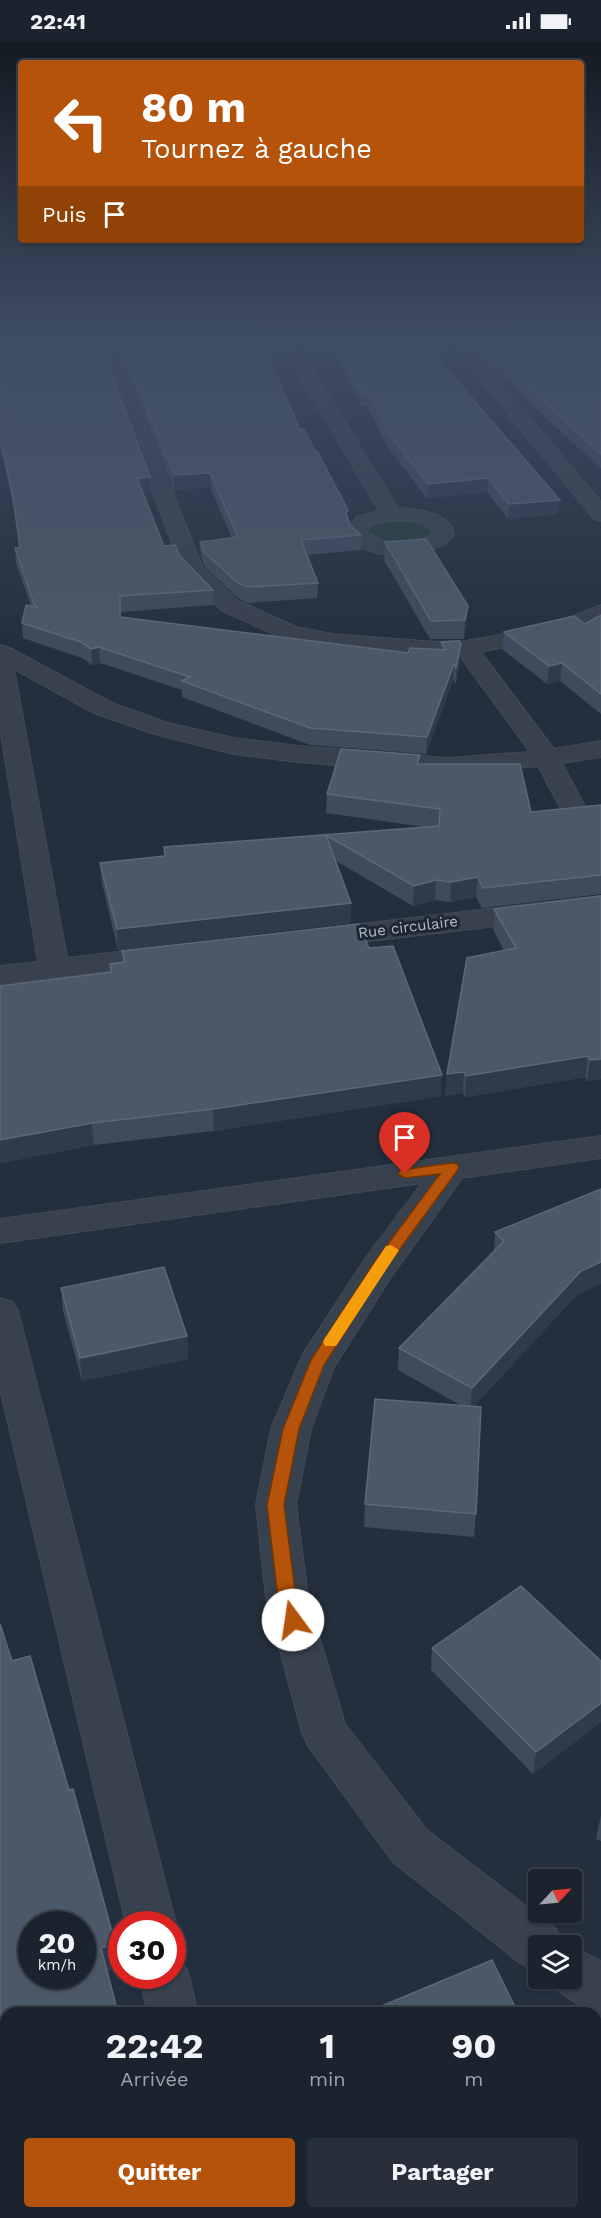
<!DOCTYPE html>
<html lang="fr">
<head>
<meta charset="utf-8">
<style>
  :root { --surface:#1b232e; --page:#282f3a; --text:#f1f3f6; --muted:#a0a4aa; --line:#39404a; --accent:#b45309 }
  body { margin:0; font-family:"Work Sans",sans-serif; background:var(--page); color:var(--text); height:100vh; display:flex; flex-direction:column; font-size:22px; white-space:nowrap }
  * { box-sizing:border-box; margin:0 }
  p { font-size:20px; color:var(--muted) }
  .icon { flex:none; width:33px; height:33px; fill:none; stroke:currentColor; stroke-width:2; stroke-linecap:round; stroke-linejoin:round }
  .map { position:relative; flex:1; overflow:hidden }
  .drawer { position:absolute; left:0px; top:1965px; width:602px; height:212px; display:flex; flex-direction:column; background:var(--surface); border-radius:18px 18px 0 0; box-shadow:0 2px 4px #0004,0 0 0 2px var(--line) }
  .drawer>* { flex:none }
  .guide { position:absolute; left:18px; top:18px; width:566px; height:183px; border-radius:6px; box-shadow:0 2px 4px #0004,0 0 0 2px var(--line); background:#b45309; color:#fff; overflow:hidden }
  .needle { width:39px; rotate:64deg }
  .tools { position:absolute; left:528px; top:1827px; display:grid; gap:12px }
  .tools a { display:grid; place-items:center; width:54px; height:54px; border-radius:6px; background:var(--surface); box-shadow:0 2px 4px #0004,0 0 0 2px var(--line); font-size:30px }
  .speed { position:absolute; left:18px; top:1869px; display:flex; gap:12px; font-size:30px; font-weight:700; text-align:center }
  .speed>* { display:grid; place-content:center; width:78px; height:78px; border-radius:50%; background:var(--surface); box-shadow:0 2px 4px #0004,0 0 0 2px var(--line); line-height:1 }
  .speed small { font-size:15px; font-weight:400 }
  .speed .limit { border:9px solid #d22; background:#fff; color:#111 }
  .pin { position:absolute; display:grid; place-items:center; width:51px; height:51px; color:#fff; margin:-62px -26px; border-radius:50% 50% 50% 0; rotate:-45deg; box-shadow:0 0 6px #0007 }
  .pin .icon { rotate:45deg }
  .me { position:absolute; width:66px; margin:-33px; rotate:346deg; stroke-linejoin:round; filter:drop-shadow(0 0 4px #0008) }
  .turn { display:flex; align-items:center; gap:21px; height:126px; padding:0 24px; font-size:27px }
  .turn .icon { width:78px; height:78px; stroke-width:2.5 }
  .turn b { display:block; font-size:42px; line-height:51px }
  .then { display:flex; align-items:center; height:57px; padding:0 24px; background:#0003; gap:12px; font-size:22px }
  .eta { display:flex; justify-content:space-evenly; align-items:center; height:102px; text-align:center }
  .eta b { font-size:36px; font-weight:700; line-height:42px }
  .primary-button { display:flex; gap:12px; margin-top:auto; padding:12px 24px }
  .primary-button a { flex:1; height:69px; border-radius:6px; background:var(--accent); color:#fff; font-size:24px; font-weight:700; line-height:69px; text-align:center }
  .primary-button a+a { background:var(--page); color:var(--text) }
  .status { display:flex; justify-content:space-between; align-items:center; height:42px; padding:0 30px; background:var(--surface); direction:ltr }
  .status svg { height:16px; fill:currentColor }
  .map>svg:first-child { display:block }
  .green { fill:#263c3f }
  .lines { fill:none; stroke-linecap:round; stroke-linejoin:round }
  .minor-casing { stroke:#414a57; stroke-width:2 }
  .minor { fill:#38414e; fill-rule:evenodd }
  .wall { fill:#3f4b5c }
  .shaded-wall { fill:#2f3b4b }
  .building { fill:#4b5868; stroke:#5c6777; stroke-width:1.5; fill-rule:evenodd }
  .route { fill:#b45309; stroke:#753606; stroke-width:1.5 }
  .slow { fill:#f59e0b }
  .labels { text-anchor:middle; stroke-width:6; stroke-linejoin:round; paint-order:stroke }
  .street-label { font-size:15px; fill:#b4bcc9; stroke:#1d2633 }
</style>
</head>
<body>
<div class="status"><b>22:41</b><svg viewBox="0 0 49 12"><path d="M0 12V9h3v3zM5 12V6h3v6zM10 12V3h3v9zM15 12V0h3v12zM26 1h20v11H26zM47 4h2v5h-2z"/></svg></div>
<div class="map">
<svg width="601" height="2176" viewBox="0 0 601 2176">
  <rect width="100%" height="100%" fill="#242f3e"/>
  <!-- green -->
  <path class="green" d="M405,477C415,479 429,479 431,491C418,506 385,503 371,491V486C380,476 393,478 405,477Z"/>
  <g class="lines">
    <defs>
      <g id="minor">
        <polygon points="95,296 111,296 203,526 237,558 296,585 332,592 436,600 466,599 521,589 565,578 601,563 601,578 581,588 481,610 554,707 601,699 601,715 562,721 591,776 587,782 578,784 569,782 538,724 447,732 298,720 234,712 151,691 94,671 14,627 67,916 168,904 178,907 183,913 178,919 168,922 0,942 0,924 38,920 0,686 0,603 8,605 112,661 168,681 234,696 298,704 447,716 530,710 459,613 436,614 332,606 282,596 221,568 182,528"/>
        <path d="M277,296H293L398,466C417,467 451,470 454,493C435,521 347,521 348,485L357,475L379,469ZM391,478C405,478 426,478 433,491C414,506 387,504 368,490L371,483Z"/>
        <polygon points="446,296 463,296 601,460 601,479 594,477"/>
        <polygon points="601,854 601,872 318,905 308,902 303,896 308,890 318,887"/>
        <polygon points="601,1094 601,1116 462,1136 391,1235 334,1325 311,1387 296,1463 308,1556 345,1682 427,1788 556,1887 563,1904 538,1904 538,1928 520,1921 393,1820 309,1705 302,1691 266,1556 256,1463 271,1387 303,1312 365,1217 422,1141 0,1201 0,1177"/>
        <polygon points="0,1256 13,1260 18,1269 176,1882 172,1889 172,1882 126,1882 0,1347"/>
        <path d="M572,1905L601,1919V1972C583,1964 558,1955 550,1936H572Z"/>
        <polygon points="172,1913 182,1917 189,1934 198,1971 148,1971 139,1934 172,1934"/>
        <polygon points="601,2135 601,2176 503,2176 506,2170 596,2170 596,2136"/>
        <polygon points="205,2170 261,2170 264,2176 207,2176"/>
      </g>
    </defs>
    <!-- minor casing -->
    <use href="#minor" class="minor-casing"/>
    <!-- minor -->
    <use href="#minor" class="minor"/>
  </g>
  <!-- wall -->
  <g class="wall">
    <polygon points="0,296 150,435 150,450 143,450 164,504 180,514 213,548 213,563 121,570 121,575 408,611 441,608 441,600 460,618 456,642 453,638 426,712 310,703 182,655 182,648 100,621 92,623 82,616 23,596 22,581 31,564 16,521 15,506 19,505 14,468 3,415 0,415"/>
    <polygon points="113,296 282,296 284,299 284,312 267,313 300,388 348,476 350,483 361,493 361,508 306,513 318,541 317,556 248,561 238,556 205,525 201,515 200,500 232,496 210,445 174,448"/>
    <polygon points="296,296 453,296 453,308 440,319 560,458 558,472 508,477 487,450 427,456 388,406 367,364 362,364 333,310 305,311"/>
    <polygon points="466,296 601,296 601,427 487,321"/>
    <polygon points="385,500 468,564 466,582 464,597 430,597 384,518"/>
    <polygon points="601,573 601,672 560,639 547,642 503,608 504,590 585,582"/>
    <polygon points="420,713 419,722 531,770 601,763 601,852 482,866 476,855 450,860 435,858 413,864 336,819 351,861 351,881 118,908 102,841 100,821 164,814 164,805 425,785 326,771 327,752"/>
    <polygon points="601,854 601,1037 587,1039 585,1035 465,1055 463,1051 445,1054 447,1032 504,909 493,887 494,867"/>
    <polygon points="369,906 441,1054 214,1089 94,1103 0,1121 111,931 110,922 123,920 122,909"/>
    <polygon points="601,1147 601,1242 578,1252 473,1365 476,1472 474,1495 364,1485 365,1462 462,1364 398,1328 399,1306 494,1210 495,1190"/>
    <polygon points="61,1246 187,1294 188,1317 82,1339 63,1269"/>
    <polygon points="432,1606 601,1619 601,1680 533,1732 431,1628"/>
    <polygon points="601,1773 601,1799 596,1797"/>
  </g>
  <!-- shaded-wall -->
  <g class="shaded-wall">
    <polygon points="452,296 453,296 453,308 434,325 434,312"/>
    <polygon points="0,401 1,401 3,415 0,415"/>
    <polygon points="210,431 210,445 174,448 174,433"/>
    <polygon points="150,435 150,450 138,451 137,436"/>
    <polygon points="488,436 487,450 427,456 428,442"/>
    <polygon points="560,458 558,472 508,477 509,462"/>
    <polygon points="468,564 466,582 464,597 465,578"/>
    <polygon points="461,602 460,618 456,642 456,626"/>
    <polygon points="99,605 100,621 92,623 91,607"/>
    <polygon points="562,621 560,639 547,642 549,624"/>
    <polygon points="454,622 453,638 426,712 427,695"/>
    <polygon points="478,835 476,855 450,860 451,840"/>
    <polygon points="436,838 435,858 413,864 414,844"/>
    <polygon points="351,861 351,881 118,908 117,887"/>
    <polygon points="588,1014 585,1035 465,1055 466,1034"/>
    <polygon points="601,1017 601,1037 587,1039 590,1018"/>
    <polygon points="464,1030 463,1051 445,1054 447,1032"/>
    <polygon points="442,1033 441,1054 214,1089 213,1067"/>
    <polygon points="92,1081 94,1103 0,1121 0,1098"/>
    <polygon points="601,1220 601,1242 578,1252 470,1368 472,1346 581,1229"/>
    <polygon points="187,1294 188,1317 82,1339 80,1316"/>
    <polygon points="601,1661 601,1680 533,1732 536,1710"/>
    <polygon points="115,1901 118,1926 104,1931 101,1906"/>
  </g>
  <!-- building -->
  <g class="building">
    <polygon points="0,296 98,296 150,435 137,436 164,504 175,503 180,514 213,548 120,554 120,575 408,611 410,606 446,608 441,600 459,599 461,602 456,626 454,622 427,695 310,686 182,639 190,635 99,605 91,607 81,600 22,581 26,563 37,565 34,562 15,506 20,505 13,454 1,401 0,401"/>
    <polygon points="118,296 282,296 284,299 262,300 300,388 304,387 315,409 317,409 348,468 346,471 350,483 361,493 301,498 318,541 248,545 238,541 204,510 200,500 238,495 210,431 174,433"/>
    <polygon points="304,296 452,296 434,312 560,458 509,462 488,436 428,442 389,392 368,350 362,351 334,297 305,298"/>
    <polygon points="477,296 601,296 601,412 488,308"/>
    <polygon points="426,497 468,564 465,578 431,579 385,500"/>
    <polygon points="601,573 601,652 562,621 549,624 504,590 574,574 585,582"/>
    <polygon points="341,707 420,713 417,722 520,722 531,770 601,763 601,833 483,846 478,835 451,840 436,838 414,844 326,793 351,861 117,887 100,821 165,814 164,805 439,784 440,767 327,752"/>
    <polygon points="601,854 601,1017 590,1018 588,1014 466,1034 464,1030 447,1032 467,916 516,906 494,867"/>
    <polygon points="359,882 369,906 393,904 442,1033 213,1067 92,1081 0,1098 0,944 112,930 110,922 125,920 122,909"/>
    <polygon points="601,1147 601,1220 581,1229 472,1346 399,1306 504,1199 495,1190"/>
    <polygon points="164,1225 187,1294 80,1316 61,1246"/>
    <polygon points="375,1357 481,1365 476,1472 365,1462"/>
    <polygon points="521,1544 601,1619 601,1661 536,1710 432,1606"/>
    <path d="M0,1582L12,1619L30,1614L69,1748L73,1747L115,1901L101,1906L118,1971H6V2139H4L0,2120ZM32,1882H82V1934H32Z"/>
    <polygon points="492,1918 518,1971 365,1971"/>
    <polygon points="42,2170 181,2170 183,2176 43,2176"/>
  </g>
  <!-- sky -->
  <linearGradient id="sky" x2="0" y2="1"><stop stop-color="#141a22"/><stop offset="0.49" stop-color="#3f4d63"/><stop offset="1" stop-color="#3f4d63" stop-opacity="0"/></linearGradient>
  <rect width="601" height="601" fill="url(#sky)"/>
  <!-- route -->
  <polygon class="route" points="452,1121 457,1122 459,1125 457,1129 384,1229 324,1323 299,1387 284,1463 296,1556 302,1578 299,1584 293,1586 287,1584 278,1556 267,1463 283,1387 311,1318 373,1222 440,1132 405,1136 398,1132 400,1128"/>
  <!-- slow -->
  <polygon class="slow" points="391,1203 399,1208 336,1304 325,1304 323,1300 325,1296 386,1204"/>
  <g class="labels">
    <!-- street labels -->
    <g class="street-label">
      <text transform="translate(408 885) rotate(-7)" y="5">Rue circulaire</text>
    </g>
  </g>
</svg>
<div class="tools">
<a><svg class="needle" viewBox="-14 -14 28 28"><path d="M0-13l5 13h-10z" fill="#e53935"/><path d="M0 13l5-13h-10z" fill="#a0a4aa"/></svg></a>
<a><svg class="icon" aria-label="layers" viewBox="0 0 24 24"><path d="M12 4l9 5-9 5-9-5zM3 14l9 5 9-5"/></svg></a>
</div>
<div class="speed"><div>20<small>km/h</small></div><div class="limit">30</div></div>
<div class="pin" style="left:405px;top:1132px;background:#d93025"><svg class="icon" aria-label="arrive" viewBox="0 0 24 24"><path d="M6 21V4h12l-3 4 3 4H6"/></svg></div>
<svg class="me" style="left:293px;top:1578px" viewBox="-20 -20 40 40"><circle r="19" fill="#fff"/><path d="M0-13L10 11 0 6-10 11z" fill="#b45309"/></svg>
<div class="guide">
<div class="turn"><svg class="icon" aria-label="left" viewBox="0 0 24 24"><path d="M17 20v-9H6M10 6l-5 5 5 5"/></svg><div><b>80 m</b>Tournez à gauche</div></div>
<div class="then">Puis<svg class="icon" aria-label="arrive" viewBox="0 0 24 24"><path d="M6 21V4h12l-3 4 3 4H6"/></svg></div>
</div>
<section class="drawer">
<div class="eta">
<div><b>22:42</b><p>Arrivée</p></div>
<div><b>1</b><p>min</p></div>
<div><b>90</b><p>m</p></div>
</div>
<div class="primary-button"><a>Quitter</a><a>Partager</a></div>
</section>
</div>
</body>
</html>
